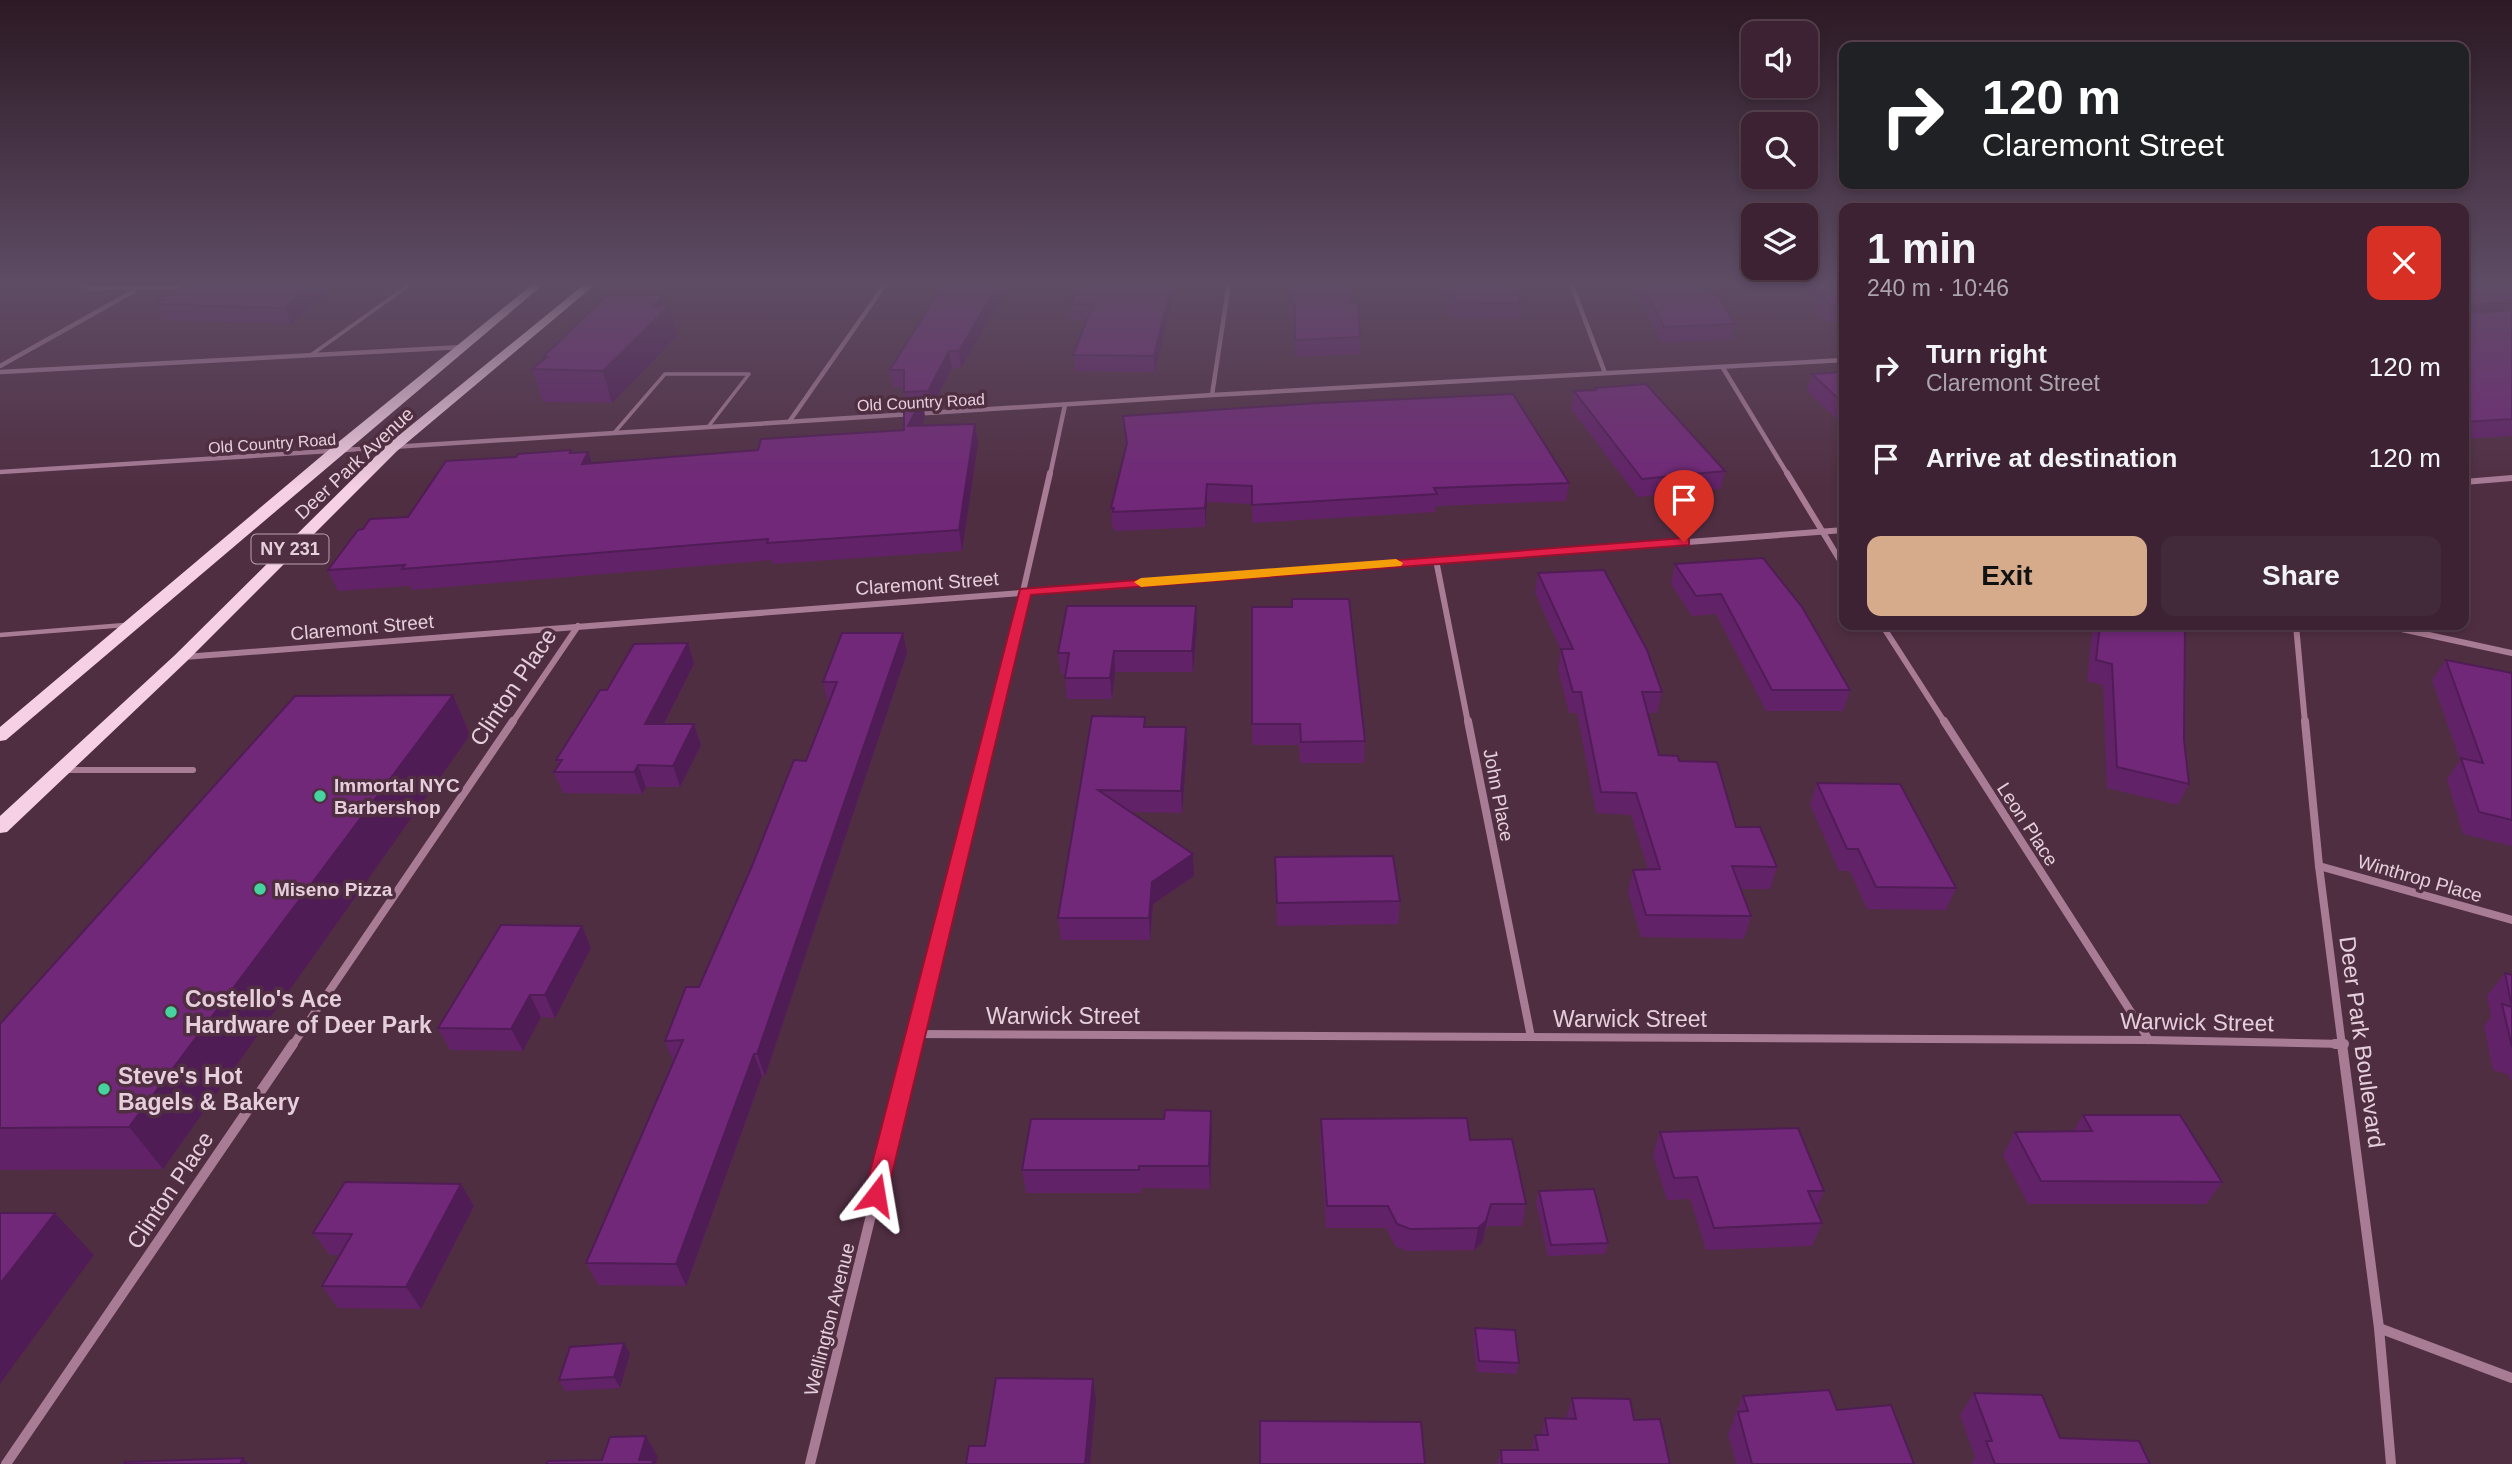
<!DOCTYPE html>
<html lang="en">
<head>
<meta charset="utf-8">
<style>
  :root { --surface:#3c2232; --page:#432a3a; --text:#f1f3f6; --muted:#aca4ac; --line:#553f4d; --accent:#d6ab8b }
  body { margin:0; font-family:Helvetica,sans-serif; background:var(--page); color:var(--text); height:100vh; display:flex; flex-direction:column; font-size:26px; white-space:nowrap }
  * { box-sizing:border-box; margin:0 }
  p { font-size:23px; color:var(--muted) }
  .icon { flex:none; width:38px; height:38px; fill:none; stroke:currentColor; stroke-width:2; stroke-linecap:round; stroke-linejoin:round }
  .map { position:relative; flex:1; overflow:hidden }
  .sheet { position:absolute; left:1839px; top:203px; width:630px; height:427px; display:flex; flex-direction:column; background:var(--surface); border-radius:14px; box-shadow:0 4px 10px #0003,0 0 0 2px var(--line) }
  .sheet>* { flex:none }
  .top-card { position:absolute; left:1839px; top:42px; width:630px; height:147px; border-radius:14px; box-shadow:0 4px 10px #0003,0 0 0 2px var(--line); background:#202124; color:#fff; overflow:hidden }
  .fabs { position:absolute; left:1741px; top:21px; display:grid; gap:14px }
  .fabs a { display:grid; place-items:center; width:77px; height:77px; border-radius:14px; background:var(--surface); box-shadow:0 4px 10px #0003,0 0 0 2px var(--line); font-size:35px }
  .pin { position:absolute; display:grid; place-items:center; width:60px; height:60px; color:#fff; margin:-72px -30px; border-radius:50% 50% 50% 0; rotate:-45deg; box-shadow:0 0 7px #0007 }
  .pin .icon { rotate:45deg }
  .me { position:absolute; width:77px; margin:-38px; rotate:14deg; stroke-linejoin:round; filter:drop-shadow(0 0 5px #0008) }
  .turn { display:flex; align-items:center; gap:24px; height:147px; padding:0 28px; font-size:32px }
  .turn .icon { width:91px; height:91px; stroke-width:2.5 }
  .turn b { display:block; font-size:49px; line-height:60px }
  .round { display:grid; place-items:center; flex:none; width:74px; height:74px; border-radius:14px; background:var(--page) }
  .headline { display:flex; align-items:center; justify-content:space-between; height:119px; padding:0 28px }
  h1 { font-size:42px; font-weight:800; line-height:52px }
  .button { display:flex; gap:14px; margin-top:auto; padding:14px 28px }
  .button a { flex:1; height:80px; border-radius:14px; background:var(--accent); color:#111; font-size:28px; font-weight:800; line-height:80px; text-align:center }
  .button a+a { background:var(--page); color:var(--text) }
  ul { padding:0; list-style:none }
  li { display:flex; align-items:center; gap:21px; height:91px; padding:0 28px }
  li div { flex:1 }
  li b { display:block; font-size:26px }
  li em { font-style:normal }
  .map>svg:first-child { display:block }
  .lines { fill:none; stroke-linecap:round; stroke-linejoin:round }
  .lane-far2 { stroke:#a97c96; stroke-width:3.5 }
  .lane-far1 { stroke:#a97c96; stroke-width:4.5 }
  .lane { stroke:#a97c96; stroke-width:6 }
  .street-far3 { stroke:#a97c96; stroke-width:4.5 }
  .street-far2 { stroke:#a97c96; stroke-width:6 }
  .street-far1 { stroke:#a97c96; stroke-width:8 }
  .street { stroke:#a97c96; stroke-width:10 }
  .primary { fill:#f6d0e4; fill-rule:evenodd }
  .wall { fill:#622268 }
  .shaded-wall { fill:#501c55 }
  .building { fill:#722879; stroke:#501c55; stroke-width:2 }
  .route { fill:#e11d48; stroke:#92132f; stroke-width:2 }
  .slow { fill:#f59e0b }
  .poi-dot { fill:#45d49f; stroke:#502e42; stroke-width:2.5 }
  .labels { text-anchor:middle; stroke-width:7; stroke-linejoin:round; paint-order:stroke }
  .far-street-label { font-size:16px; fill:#e5cfdb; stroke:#502e42 }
  .shield { fill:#502e42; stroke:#b89fad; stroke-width:2 }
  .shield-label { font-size:18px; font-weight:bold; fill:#e5cfdb }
  .street-label { font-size:19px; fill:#e5cfdb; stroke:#502e42 }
  .poi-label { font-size:19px; font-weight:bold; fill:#e5cfdb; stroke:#502e42; text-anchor:start }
  .near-street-label { font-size:23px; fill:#e5cfdb; stroke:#502e42 }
  .near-poi-label { font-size:23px; font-weight:bold; fill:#e5cfdb; stroke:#502e42; text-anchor:start }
</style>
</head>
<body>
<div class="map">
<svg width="2512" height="1464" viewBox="0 0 2512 1464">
  <rect width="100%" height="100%" fill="#502e42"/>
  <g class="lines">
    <!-- lane-far2 -->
    <g class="lane-far2">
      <polyline points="311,355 412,283"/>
      <polyline points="614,433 665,374 749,374 708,427"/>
    </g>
    <!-- lane-far1 -->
    <polyline class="lane-far1" points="0,635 125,625"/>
    <!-- lane -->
    <polyline class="lane" points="66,770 193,770"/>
    <!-- street-far3 -->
    <g class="street-far3">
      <polyline points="79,283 90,288 189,287"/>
      <polyline points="1571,283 1605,373"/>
      <polyline points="0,366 134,291"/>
      <polyline points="1723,368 1788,475"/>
      <polyline points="0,372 462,347"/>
      <polyline points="1212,395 1229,283"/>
      <polyline points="789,422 886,283"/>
      <polyline points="0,472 1212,395 1844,360"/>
      <polyline points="1050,475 1065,405"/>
    </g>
    <!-- street-far2 -->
    <g class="street-far2">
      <polyline points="1787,473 1844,567"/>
      <polyline points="2464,482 2512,478"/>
      <polyline points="1436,560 1468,723"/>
      <polyline points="1882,625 1945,723"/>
      <polyline points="2296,625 2305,723"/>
      <polyline points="2383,625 2512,653"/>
      <polyline points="184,657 1844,530"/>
      <polyline points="512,723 578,626"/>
      <polyline points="993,723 1050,473"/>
    </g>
    <!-- street-far1 -->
    <g class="street-far1">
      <polyline points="1468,721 1531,1037"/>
      <polyline points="1944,721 2149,1040"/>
      <polyline points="2305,721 2319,866 2342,1046"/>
      <polyline points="2319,866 2512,920"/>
      <polyline points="915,1034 2149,1040 2344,1044"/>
      <polyline points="292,1046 513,721"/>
      <polyline points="913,1046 993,721"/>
    </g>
    <!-- street -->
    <g class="street">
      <polyline points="2335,1044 2344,1044"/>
      <polyline points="2342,1044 2379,1328 2391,1464"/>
      <polyline points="2379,1328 2512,1378"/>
      <polyline points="6,1464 293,1044"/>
      <polyline points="810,1464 913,1044"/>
    </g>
    <!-- primary -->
    <g class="primary">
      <polygon points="534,283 545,283 6,740 0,741 0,727 331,448"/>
      <polygon points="586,283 597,283 397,451 187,661 7,832 0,833 0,816 175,655 387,445"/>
    </g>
  </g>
  <!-- wall -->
  <g class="wall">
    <polygon points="189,283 336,283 292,324 164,320 156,304 158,303 157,300"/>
    <polygon points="1010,283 961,368 952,368 931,408 924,408 925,418 921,426 975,424 978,443 962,551 772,564 772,560 412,590 410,586 338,591 328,570 363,529 408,517 572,453 588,452 592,463 758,450 904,430 906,400 904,387 893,387 890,370"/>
    <polygon points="1176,283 1155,372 1075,371 1073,355 1087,320 1071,320 1070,304"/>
    <polygon points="1440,283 1515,283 1521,303 1519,319 1455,318 1444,300"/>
    <polygon points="1633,283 1699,283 1703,290 1735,324 1731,339 1661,343"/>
    <polygon points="1800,283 1844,283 1844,321 1825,321"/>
    <polygon points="2464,283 2512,283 2512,436 2464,439"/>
    <polygon points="663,295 666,306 677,336 612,403 543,402 532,369 544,359 543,357"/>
    <polygon points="1291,303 1351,303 1360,337 1359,354 1295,357 1295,319 1291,319"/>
    <polygon points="1844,372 1844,426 1807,391 1812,374"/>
    <polygon points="1574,391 1725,471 1720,489 1638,497 1571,409"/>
    <polygon points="1123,416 1569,483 1566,501 1436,506 1435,512 1252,523 1252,504 1207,502 1205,527 1114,531 1114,527 1112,527 1111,508 1126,446"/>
    <polygon points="1763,558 1850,690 1843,711 1766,711 1716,614 1692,616 1671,584 1675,564"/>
    <polygon points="1538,573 1662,692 1657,713 1648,713 1659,755 1679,761 1736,827 1777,867 1770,889 1740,889 1751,916 1744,939 1641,937 1628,892 1633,870 1648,869 1631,815 1596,813 1577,713 1569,713 1558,670 1561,650 1535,593"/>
    <polygon points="1252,607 1365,741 1364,763 1300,763 1299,745 1252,745"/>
    <polygon points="2093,625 2183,625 2184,740 2189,784 2178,805 2107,788 2103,685 2087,681"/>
    <polygon points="1197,627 1193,672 1115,672 1112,699 1067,699 1065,678 1066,674 1061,674 1058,653"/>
    <polygon points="688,643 694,664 664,724 694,724 701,745 680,787 646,787 642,794 563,793 554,772 559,765 556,760 607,690"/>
    <polygon points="907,653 765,1076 762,1076 686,1286 598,1285 586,1263 673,1061 665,1041 699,987 806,761 829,703 828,703 823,682"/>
    <polygon points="2446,660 2512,673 2512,846 2463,834 2447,779 2460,760 2432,680"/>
    <polygon points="453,695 470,735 163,1169 0,1170 0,1024"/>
    <polygon points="1092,716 1145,717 1145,727 1186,727 1187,748 1182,813 1131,812 1194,876 1153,904 1150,940 1061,940 1058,918"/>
    <polygon points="1817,783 1956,888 1946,910 1867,909 1850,871 1839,871 1810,804"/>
    <polygon points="1275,857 1400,901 1398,924 1277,926"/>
    <polygon points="582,926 591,948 555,1018 541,1017 523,1051 450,1050 438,1028"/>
    <polygon points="2505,973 2512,975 2512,1080 2510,1080 2509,1075 2493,1070 2484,1026 2491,1017 2487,996"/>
    <polygon points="2083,1115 2222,1182 2206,1204 2028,1204 2003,1155 2015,1132 2073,1132"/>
    <polygon points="1321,1119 1470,1140 1526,1204 1522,1226 1487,1226 1482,1243 1474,1250 1407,1251 1395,1246 1386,1228 1326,1228 1320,1141"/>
    <polygon points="1660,1132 1824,1191 1816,1210 1822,1223 1812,1246 1706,1250 1690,1199 1667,1200 1653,1155"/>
    <polygon points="1212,1133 1210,1189 1141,1188 1141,1193 1026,1193 1022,1170"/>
    <polygon points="1539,1191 1608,1243 1605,1254 1548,1256 1536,1203"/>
    <polygon points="474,1206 421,1309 338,1308 322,1286 340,1255 330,1255 313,1233"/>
    <polygon points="1475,1328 1519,1363 1516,1374 1477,1372 1473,1339"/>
    <polygon points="624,1343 630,1354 620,1388 565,1391 559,1380"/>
    <polygon points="1974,1393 2060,1438 2150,1464 1972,1464 1972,1462 1975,1457 1960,1415"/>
    <polygon points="1743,1396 1837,1410 1914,1464 1736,1464 1728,1434 1734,1420 1734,1417"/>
    <polygon points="1572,1398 1634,1420 1670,1464 1497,1464 1501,1450 1531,1450 1535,1435 1541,1435 1545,1418 1566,1418"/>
  </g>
  <!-- shaded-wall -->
  <g class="shaded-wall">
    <polygon points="313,283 336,283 292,324 285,308"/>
    <polygon points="999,283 1010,283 961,368 959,351"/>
    <polygon points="1172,283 1176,283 1155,372 1154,356"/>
    <polygon points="663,295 666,309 669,306 677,336 612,403 603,371 653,306"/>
    <polygon points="2512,301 2512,316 2464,321 2469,305"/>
    <polygon points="949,351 952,368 931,408 928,391"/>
    <polygon points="922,399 925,418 911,446 908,426"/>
    <polygon points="975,424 978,443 962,551 959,530"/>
    <polygon points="588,452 595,471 582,464"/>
    <polygon points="1207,484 1207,502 1205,527 1205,508"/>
    <polygon points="1196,606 1197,627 1193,672 1192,651"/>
    <polygon points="903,633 907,653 765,1076 757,1054"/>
    <polygon points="688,643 694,664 653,745 645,724"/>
    <polygon points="1114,651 1115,672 1112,699 1110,678"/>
    <polygon points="453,695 470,735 163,1169 129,1127"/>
    <polygon points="694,724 701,745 680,787 673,766"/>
    <polygon points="1186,727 1187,748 1182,813 1181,791"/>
    <polygon points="638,765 646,787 642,794 634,772"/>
    <polygon points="1193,854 1194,876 1153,904 1150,940 1149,918 1152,882"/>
    <polygon points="582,926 591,948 555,1018 545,995"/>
    <polygon points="530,995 541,1017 523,1051 511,1029"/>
    <polygon points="754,1054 762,1076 686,1286 676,1264"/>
    <polygon points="1211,1111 1212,1133 1210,1189 1209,1166"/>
    <polygon points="461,1184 474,1206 421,1309 406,1287"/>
    <polygon points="1491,1204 1482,1243 1474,1250 1478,1228"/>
    <polygon points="55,1213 94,1255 0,1384 0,1284"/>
    <polygon points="624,1343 630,1354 620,1388 614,1377"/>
    <polygon points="1093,1379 1096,1400 1090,1464 1085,1464"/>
    <polygon points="646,1436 658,1457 656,1464 641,1464 639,1460"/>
    <polygon points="243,1458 249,1464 240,1464"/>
  </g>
  <!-- building -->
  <g class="building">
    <polygon points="189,283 313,283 285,308 156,304 162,300 157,300"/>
    <polygon points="949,283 999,283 959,351 949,351 928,391 904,392 904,370 890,370 943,284 948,284"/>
    <polygon points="1081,283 1172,283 1154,356 1073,355 1093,305 1070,304"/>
    <polygon points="1294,283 1352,283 1351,303 1358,303 1360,337 1295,340 1295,303 1291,303"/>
    <polygon points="1445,283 1515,283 1521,303 1457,302"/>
    <polygon points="1642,283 1699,283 1703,290 1716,291 1735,324 1664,327"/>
    <polygon points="1814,283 1844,283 1844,305 1829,305"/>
    <polygon points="2464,283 2512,283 2512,301 2469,305 2469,310 2473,313 2512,310 2512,419 2464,422"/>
    <polygon points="607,295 663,295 653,306 669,306 603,371 532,369 547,357 543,357"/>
    <polygon points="1844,372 1844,404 1812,374"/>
    <polygon points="1646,384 1725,471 1642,479 1574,391 1596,390 1596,388"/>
    <polygon points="1513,394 1569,483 1434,488 1437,494 1252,505 1252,486 1207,484 1205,508 1113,512 1114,508 1111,508 1127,443 1123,416 1319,403"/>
    <polygon points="922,399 908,426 975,424 959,530 767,543 768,539 402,569 405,565 328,570 358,530 363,529 370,519 408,517 446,461 516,457 518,454 571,450 570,453 588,452 582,464 758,450 761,439 904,430 904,400"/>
    <polygon points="1763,558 1802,607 1850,690 1772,690 1721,594 1696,596 1675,564"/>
    <polygon points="1604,570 1647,650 1662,692 1642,692 1659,755 1678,756 1679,761 1717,762 1736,827 1760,827 1777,867 1732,866 1751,916 1646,915 1633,870 1660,869 1636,793 1601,792 1581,692 1573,692 1561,649 1573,649 1538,573"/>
    <polygon points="1292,599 1349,599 1365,741 1301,742 1300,724 1252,724 1252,607 1292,607"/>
    <polygon points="1067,606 1196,606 1192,651 1114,651 1110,678 1065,678 1069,653 1058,653"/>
    <polygon points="2100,625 2183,625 2185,627 2184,740 2189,784 2117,767 2112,664 2096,660"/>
    <polygon points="842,633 903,633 757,1054 754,1054 676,1264 586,1263 683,1040 665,1041 686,987 699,987 752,866 794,760 806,761 837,682 823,682"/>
    <polygon points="688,643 645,724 694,724 673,766 638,765 634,772 554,772 562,760 556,760 600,690 607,690 634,644"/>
    <polygon points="2446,660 2512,673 2512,820 2479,812 2461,758 2483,763"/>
    <polygon points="453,695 129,1127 0,1128 0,1024 295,696"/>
    <polygon points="1092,716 1145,717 1144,727 1186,727 1181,791 1098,790 1193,854 1152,882 1149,918 1058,918"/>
    <polygon points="1817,783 1900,784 1956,888 1876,887 1858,849 1847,849"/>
    <polygon points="1393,856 1400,901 1277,903 1275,857"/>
    <polygon points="501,925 582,926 545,995 530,995 511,1029 438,1028"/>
    <polygon points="2505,973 2512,975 2512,1007"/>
    <polygon points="2502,1004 2512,1007 2512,1047"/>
    <polygon points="1165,1110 1211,1111 1209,1166 1139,1166 1139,1170 1022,1170 1031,1119 1164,1119"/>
    <polygon points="2083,1115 2180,1115 2222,1182 2041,1181 2015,1132 2092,1131"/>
    <polygon points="1467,1118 1470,1140 1512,1139 1526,1204 1491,1204 1486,1221 1478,1228 1410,1229 1397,1224 1388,1206 1327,1206 1321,1119"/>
    <polygon points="1798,1128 1824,1191 1808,1191 1822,1223 1714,1228 1697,1177 1674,1178 1660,1132"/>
    <polygon points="345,1182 461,1184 406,1287 322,1286 352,1234 313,1233"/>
    <polygon points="1594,1189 1608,1243 1551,1245 1539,1191"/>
    <polygon points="0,1213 55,1213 0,1284"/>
    <polygon points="1475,1328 1515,1330 1519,1363 1479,1361"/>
    <polygon points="624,1343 614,1377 559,1380 570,1347"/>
    <polygon points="996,1378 1093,1379 1085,1464 966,1464 969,1446 985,1446"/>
    <polygon points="1829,1390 1837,1410 1891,1405 1914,1464 1752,1464 1738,1412 1748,1411 1743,1396"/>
    <polygon points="1974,1393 2042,1395 2060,1438 2139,1441 2150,1464 1995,1464 1986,1441 1992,1441"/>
    <polygon points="1572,1398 1630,1399 1634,1420 1660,1419 1670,1464 1502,1464 1501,1450 1538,1450 1535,1435 1548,1435 1545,1418 1576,1419"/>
    <polygon points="1260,1421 1421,1422 1425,1464 1260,1464"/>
    <polygon points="646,1436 639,1460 653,1460 652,1464 546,1464 548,1461 602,1460 610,1437"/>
    <polygon points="243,1458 240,1464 124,1464 125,1462"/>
  </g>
  <!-- sky -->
  <linearGradient id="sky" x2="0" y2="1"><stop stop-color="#2c1924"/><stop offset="0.58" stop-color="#5e4c65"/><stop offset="1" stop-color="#5e4c65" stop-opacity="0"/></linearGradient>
  <rect width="2512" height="488" fill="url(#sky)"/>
  <!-- route -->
  <polygon class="route" points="1684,538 1689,539 1689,545 1031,595 887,1195 884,1202 876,1205 868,1202 864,1195 1020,589"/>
  <!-- slow -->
  <polygon class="slow" points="1396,559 1403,563 1401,566 1141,587 1134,582 1141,578"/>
  <!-- markers -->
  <g class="poi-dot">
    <circle cx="320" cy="796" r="7"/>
    <circle cx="260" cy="889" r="7"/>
    <circle cx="171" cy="1012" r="7"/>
    <circle cx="104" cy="1089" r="7"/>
  </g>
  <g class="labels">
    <!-- far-street labels -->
    <g class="far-street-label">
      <text transform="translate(921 402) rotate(-3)" y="6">Old Country Road</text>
      <text transform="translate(272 443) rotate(-4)" y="6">Old Country Road</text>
    </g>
    <!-- shield labels -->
    <rect class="shield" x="251.5" y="534.5" width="77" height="29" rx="5"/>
    <g class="shield-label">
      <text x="290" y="555">NY 231</text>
    </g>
    <!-- street labels -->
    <g class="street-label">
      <text transform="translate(354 463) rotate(-43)" y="7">Deer Park Avenue</text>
      <text transform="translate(927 583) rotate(-4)" y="7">Claremont Street</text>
      <text transform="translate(362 627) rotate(-5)" y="7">Claremont Street</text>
      <text transform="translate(1499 795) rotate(79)" y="7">John Place</text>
      <text transform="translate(2028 824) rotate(57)" y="7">Leon Place</text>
      <text transform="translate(2420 878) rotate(16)" y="7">Winthrop Place</text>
      <text transform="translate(829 1319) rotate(-76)" y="7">Wellington Avenue</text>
    </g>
    <!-- poi labels -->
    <g class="poi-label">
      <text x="334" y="792">Immortal NYC<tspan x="334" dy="22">Barbershop</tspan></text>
      <text x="274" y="896">Miseno Pizza</text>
    </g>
    <!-- near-street labels -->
    <g class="near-street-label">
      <text transform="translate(513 687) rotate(-56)" y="8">Clinton Place</text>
      <text x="1063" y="1024">Warwick Street</text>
      <text x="1630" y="1027">Warwick Street</text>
      <text transform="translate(2197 1022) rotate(1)" y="8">Warwick Street</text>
      <text transform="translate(2362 1042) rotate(82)" y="8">Deer Park Boulevard</text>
      <text transform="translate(170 1190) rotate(-56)" y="8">Clinton Place</text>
    </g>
    <!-- near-poi labels -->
    <g class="near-poi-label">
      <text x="185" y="1007">Costello's Ace<tspan x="185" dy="26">Hardware of Deer Park</tspan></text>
      <text x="118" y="1084">Steve's Hot<tspan x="118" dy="26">Bagels &amp; Bakery</tspan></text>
    </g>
  </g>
</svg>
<div class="fabs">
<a><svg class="icon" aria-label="sound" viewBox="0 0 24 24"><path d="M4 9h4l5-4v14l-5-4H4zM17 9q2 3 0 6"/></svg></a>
<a><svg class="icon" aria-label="search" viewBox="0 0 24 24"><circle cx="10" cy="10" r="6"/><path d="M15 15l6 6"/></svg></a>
<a><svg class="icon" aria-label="layers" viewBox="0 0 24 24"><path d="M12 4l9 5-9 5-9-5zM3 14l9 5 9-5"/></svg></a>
</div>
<div class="pin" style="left:1684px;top:542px;background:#d93025"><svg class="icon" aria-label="arrive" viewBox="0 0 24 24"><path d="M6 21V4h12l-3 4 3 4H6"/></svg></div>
<svg class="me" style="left:876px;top:1195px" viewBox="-20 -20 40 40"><path d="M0-17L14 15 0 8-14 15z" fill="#e11d48" stroke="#fff" stroke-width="4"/></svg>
<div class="top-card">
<div class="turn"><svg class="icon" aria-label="right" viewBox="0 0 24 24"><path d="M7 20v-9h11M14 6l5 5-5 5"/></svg><div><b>120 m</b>Claremont Street</div></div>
</div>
<section class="sheet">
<div class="headline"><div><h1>1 min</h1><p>240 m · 10:46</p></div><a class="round" style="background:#d93025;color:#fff"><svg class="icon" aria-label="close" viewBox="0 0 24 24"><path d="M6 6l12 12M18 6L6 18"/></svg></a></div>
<ul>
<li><svg class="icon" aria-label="right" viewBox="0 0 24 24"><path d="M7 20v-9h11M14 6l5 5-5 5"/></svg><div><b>Turn right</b><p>Claremont Street</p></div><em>120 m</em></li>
<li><svg class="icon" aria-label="arrive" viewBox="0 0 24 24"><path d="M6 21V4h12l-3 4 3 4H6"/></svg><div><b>Arrive at destination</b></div><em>120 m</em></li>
</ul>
<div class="button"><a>Exit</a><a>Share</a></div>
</section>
</div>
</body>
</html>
